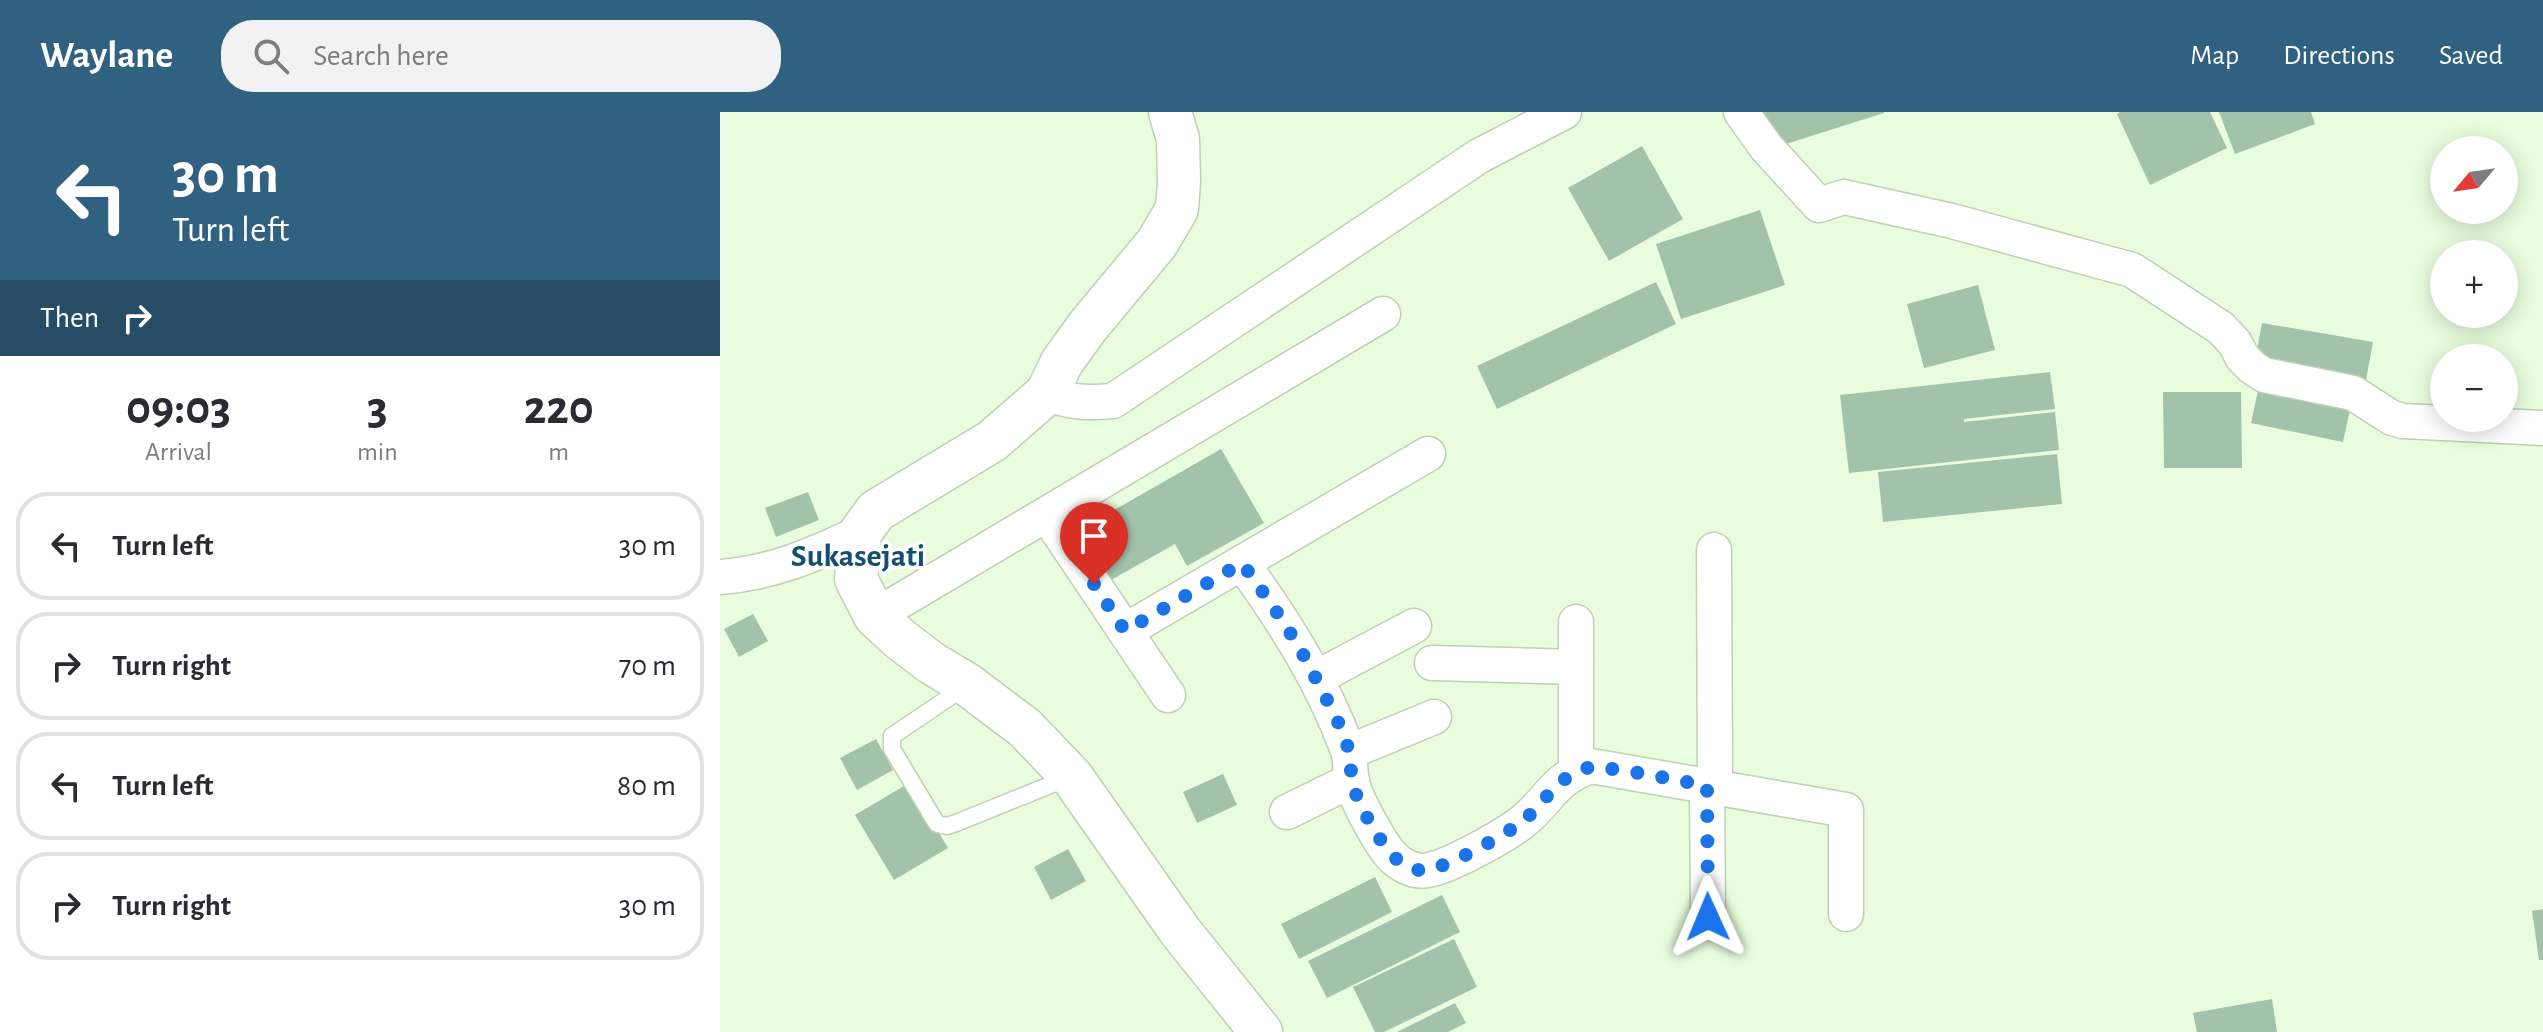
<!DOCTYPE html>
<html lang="en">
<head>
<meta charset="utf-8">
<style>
  :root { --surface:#fff; --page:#f2f2f3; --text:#2b2b33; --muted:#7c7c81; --line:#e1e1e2; --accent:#316180 }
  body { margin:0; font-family:"Alegreya Sans",sans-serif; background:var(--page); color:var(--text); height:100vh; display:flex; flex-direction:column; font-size:30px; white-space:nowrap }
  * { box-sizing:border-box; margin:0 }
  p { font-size:26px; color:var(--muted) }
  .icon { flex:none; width:44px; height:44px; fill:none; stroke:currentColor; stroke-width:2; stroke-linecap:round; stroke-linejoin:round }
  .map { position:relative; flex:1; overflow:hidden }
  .side { display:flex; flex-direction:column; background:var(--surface); width:720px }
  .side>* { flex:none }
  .top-card { background:#316180; color:#fff; overflow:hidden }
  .needle { width:52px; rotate:241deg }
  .buttons { position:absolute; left:1710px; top:24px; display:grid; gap:16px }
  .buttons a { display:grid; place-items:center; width:88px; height:88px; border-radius:50%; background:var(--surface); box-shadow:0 4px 20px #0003; font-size:40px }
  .pin { position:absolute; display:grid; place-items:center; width:68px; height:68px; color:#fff; margin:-82px -34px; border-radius:50% 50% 50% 0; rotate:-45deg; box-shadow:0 0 8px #0007 }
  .pin .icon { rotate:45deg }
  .me { position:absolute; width:88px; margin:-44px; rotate:359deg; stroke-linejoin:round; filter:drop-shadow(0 0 6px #0008) }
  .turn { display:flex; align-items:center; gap:28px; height:168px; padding:0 40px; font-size:36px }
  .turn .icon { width:104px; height:104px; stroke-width:2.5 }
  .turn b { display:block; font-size:56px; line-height:68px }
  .then { display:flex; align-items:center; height:76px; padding:0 40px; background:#0003; gap:16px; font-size:30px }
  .eta { display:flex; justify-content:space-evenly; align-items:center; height:136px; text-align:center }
  .eta b { font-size:48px; font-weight:700; line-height:56px }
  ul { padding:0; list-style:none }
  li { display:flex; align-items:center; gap:24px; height:108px; margin:0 16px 12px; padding:0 24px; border:4px solid var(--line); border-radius:32px }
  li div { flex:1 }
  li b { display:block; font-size:30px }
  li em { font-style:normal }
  header { display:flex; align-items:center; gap:48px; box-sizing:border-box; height:112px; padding:0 40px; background:var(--accent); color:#fff }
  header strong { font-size:38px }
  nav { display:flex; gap:44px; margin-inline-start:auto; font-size:28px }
  .search { width:560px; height:72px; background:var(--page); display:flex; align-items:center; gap:20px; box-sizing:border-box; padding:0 28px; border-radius:32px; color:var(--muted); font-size:30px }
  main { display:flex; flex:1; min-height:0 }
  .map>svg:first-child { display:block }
  .building { fill:#a3c2ac }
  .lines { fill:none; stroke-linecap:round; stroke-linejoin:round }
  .service-casing { stroke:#bed1b3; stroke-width:19 }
  .minor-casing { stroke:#bed1b3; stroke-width:37 }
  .tertiary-casing { stroke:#bed1b3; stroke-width:45 }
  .service { stroke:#fff; stroke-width:16 }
  .minor { stroke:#fff; stroke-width:34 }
  .tertiary { stroke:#fff; stroke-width:42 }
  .route { stroke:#1a73e8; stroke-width:14; stroke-dasharray:0 25.2 }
  .labels { text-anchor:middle; stroke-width:7; stroke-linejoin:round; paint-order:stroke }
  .quarter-label { font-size:32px; font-weight:bold; fill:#144f6f; stroke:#fff }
</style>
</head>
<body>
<header>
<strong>Waylane</strong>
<div class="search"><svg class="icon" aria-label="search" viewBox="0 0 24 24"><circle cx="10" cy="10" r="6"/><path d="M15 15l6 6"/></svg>Search here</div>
<nav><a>Map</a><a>Directions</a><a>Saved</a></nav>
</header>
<main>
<section class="side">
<div class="top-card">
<div class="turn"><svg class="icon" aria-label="left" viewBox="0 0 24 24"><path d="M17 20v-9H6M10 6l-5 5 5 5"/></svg><div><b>30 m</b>Turn left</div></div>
<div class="then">Then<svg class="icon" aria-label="right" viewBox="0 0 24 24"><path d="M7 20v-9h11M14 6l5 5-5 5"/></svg></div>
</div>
<div class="eta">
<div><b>09:03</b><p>Arrival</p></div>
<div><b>3</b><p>min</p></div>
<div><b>220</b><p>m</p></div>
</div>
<ul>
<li><svg class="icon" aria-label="left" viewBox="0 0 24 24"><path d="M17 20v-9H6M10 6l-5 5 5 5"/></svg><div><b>Turn left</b></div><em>30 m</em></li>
<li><svg class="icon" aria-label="right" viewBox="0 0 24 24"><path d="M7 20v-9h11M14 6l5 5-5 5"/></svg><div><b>Turn right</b></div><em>70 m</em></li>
<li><svg class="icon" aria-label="left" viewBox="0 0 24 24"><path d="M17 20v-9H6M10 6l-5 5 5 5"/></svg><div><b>Turn left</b></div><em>80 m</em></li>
<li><svg class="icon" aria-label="right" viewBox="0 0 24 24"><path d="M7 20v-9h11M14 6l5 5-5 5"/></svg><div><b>Turn right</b></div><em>30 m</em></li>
</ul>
</section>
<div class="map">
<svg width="1823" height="920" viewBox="0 0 1823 920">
  <rect width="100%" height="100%" fill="#e9fdde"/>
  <!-- building -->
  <g class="building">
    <polygon points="1042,0 1164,0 1164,1 1053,36"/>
    <polygon points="1400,0 1490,0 1507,36 1430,73 1397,2"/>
    <polygon points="1499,0 1591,0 1595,12 1515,42"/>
    <polygon points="922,34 963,107 889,149 848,76"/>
    <polygon points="1040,98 1065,173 961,207 936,132"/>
    <polygon points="936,170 956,212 777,297 757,254"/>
    <polygon points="1258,173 1275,238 1204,256 1187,192"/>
    <polygon points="1542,211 1653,230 1645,274 1534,254"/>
    <polygon points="1330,260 1335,297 1244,307 1244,310 1335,300 1339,338 1129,361 1120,283"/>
    <polygon points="1540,269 1632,288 1623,330 1531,311"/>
    <polygon points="1443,280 1521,280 1522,356 1444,356"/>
    <polygon points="501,337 544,411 467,454 455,432 384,472 354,421"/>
    <polygon points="1337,342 1342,392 1163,410 1158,360"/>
    <polygon points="88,380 99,408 56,425 45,396"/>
    <polygon points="33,502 48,529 19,545 4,517"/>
    <polygon points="156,627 173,658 137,678 120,646"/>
    <polygon points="503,662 517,693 477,711 463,680"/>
    <polygon points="189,671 228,736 174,768 135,703"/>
    <polygon points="348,737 366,769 331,788 314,755"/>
    <polygon points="655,765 672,800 579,847 561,812"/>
    <polygon points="722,783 740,820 607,886 588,849"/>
    <polygon points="1823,797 1823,848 1819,848 1812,799"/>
    <polygon points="734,827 757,875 664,920 655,920 633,875"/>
    <polygon points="1552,887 1557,920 1477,920 1473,901"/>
    <polygon points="735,891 746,911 728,920 677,920"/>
  </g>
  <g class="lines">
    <defs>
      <polyline id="service" points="246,574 172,624 172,637 217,712 227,714 236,711 350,665"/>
      <g id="minor">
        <polyline points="1021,0 1046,35 1099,93 1124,85 1232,109 1412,158 1501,216 1515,231 1522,245 1533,256 1544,263 1633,281 1672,306 1683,309 1823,316"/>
        <path d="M327,281C349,291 369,291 393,289L759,44L844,0"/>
        <polyline points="327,403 448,583"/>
        <polyline points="994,438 995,675"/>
        <path d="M522,451C564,509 602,569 627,636C631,646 630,657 631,667C634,684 659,729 670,742C679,753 695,761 708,758C729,755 784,724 801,711C831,688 830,669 871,654L1126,698V802"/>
        <path d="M0,465C53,461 93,443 140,421"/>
        <polyline points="155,504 663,202"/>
        <polyline points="405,519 708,342"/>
        <polyline points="712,551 856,555"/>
        <polyline points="596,566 694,514"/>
        <polyline points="629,640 714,605"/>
        <polyline points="856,660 856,510"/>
        <polyline points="987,674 988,805"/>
        <polyline points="567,700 632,668"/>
      </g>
      <polyline id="tertiary" points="450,0 458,27 459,70 457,97 437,131 368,214 342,250 327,281 272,329 156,399 140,421 136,467 155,504 180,527 210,550 248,573 305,616 352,665 460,819 541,920"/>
    </defs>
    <!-- service casing -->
    <use href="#service" class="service-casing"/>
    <!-- minor casing -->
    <use href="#minor" class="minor-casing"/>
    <!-- tertiary casing -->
    <use href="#tertiary" class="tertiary-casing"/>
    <!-- service -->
    <use href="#service" class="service"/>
    <!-- minor -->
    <use href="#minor" class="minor"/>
    <!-- tertiary -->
    <use href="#tertiary" class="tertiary"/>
  </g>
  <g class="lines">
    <!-- route -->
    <path class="route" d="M374,472L405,519L522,451C548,487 574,523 594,563C606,587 623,615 629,640C632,650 630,661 632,671C638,692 664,741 683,752C690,756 697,759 706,758C724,757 787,722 803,709C825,691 837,664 867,656C882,652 965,670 987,674L988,805"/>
  </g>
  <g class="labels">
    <!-- quarter labels -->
    <g class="quarter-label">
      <text x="138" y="454">Sukasejati</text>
    </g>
  </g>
</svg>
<div class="buttons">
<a><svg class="needle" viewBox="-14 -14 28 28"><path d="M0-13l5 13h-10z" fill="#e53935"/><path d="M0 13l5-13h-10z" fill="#7c7c81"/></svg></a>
<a>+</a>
<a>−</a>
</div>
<div class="pin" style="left:374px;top:472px;background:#d93025"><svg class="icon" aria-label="arrive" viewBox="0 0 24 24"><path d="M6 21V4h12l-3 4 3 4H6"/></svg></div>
<svg class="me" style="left:988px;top:805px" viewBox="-20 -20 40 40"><path d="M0-17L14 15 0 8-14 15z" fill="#1a73e8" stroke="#fff" stroke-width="4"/></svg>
</div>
</main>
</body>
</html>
